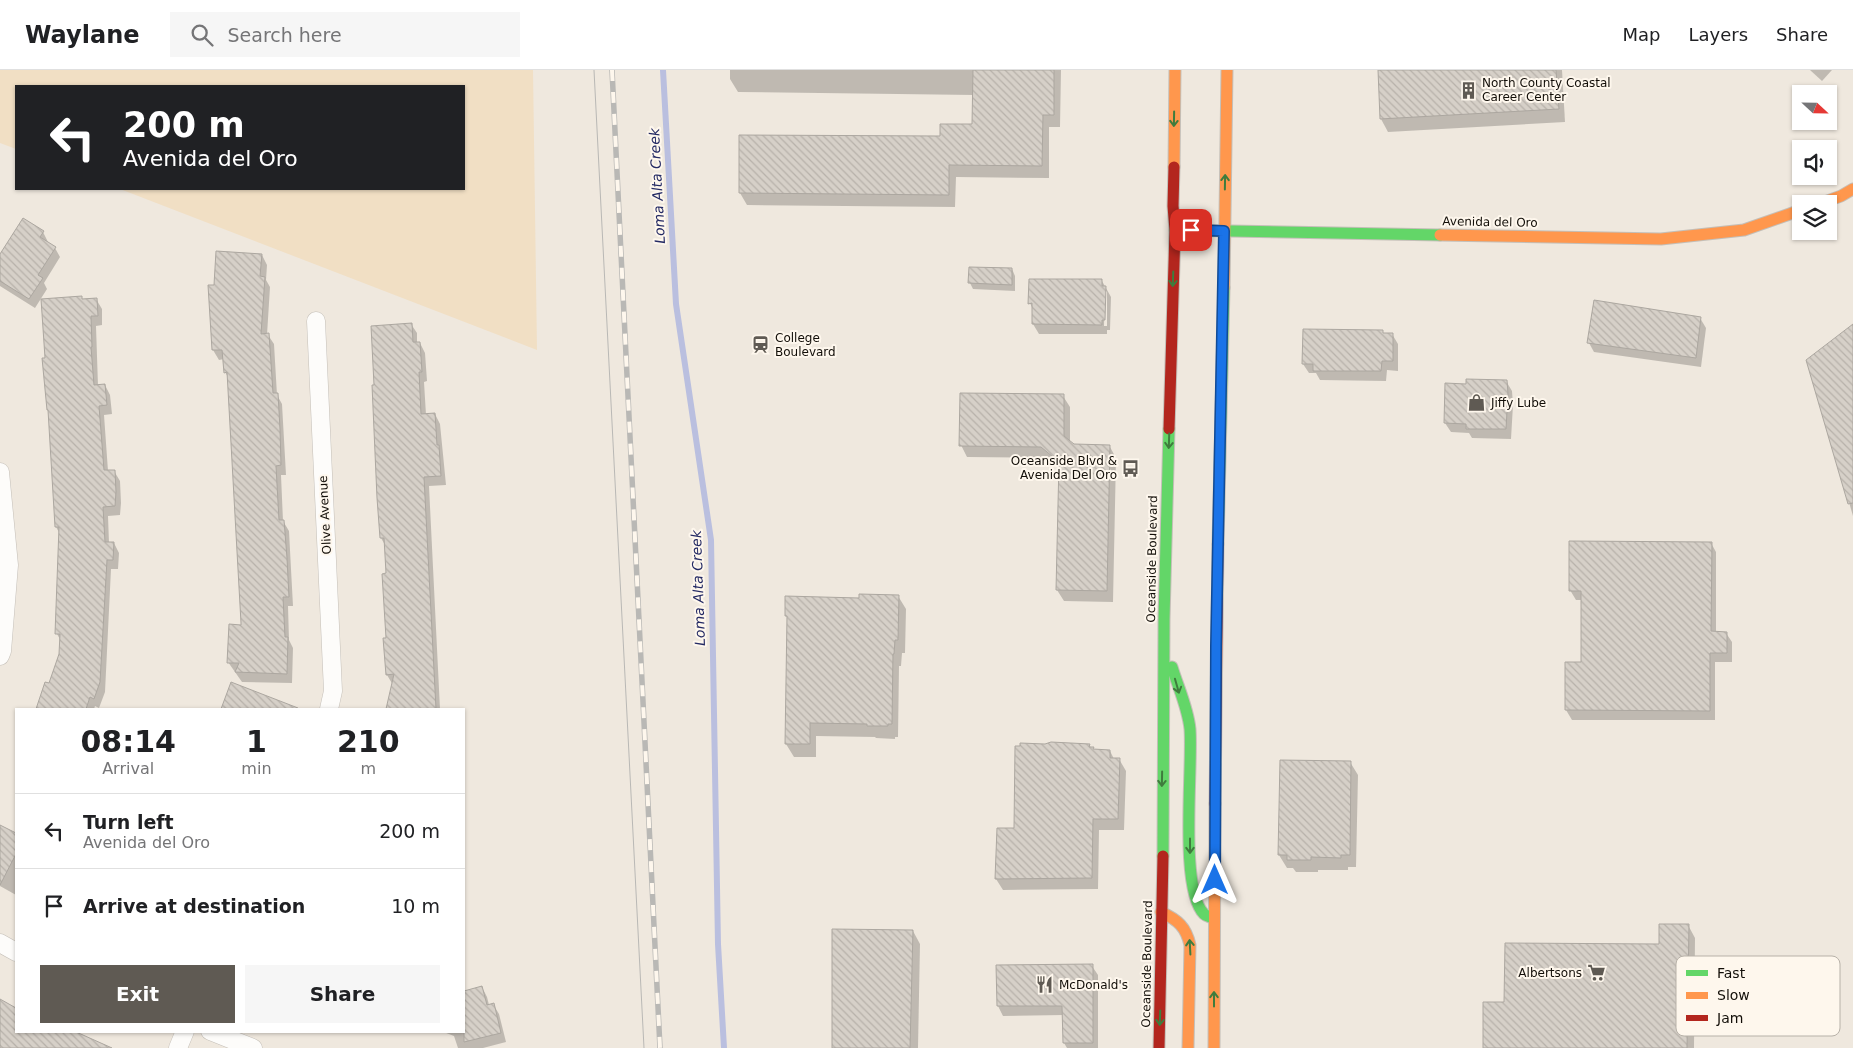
<!DOCTYPE html>
<html lang="en">
<head>
<meta charset="utf-8">
<style>
  :root { --surface:#fff; --page:#f6f6f6; --text:#202124; --muted:#757577; --line:#e0e0e0; --accent:#5f5a53 }
  body { margin:0; font-family:"DejaVu Sans",sans-serif; background:var(--page); color:var(--text); height:100vh; display:flex; flex-direction:column; font-size:19px; white-space:nowrap }
  * { box-sizing:border-box; margin:0 }
  p { font-size:16px; color:var(--muted) }
  .icon { flex:none; width:28px; height:28px; fill:none; stroke:currentColor; stroke-width:2; stroke-linecap:round; stroke-linejoin:round }
  .map { position:relative; flex:1; overflow:hidden }
  .panel { position:absolute; left:15px; top:638px; width:450px; height:325px; display:flex; flex-direction:column; background:var(--surface); border-radius:0px; box-shadow:0 1px 4px #0004 }
  .panel>* { flex:none }
  .banner { position:absolute; left:15px; top:15px; width:450px; height:105px; border-radius:0px; box-shadow:0 1px 4px #0004; background:#202124; color:#fff; overflow:hidden }
  .needle { width:32px; rotate:112deg }
  .buttons { position:absolute; left:1792px; top:15px; display:grid; gap:10px }
  .buttons a { display:grid; place-items:center; width:45px; height:45px; border-radius:0px; background:var(--surface); box-shadow:0 1px 4px #0004; font-size:25px }
  .pin { position:absolute; display:grid; place-items:center; width:42px; height:42px; color:#fff; margin:-21px; border-radius:10px; box-shadow:0 2px 8px #0006 }
  .me { position:absolute; width:55px; margin:-28px; rotate:0deg; stroke-linejoin:round; filter:drop-shadow(0 0 4px #0008) }
  .turn { display:flex; align-items:center; gap:18px; height:105px; padding:0 25px; font-size:22px }
  .turn .icon { width:65px; height:65px; stroke-width:2.5 }
  .turn b { display:block; font-size:35px; line-height:42px }
  .eta { display:flex; justify-content:space-evenly; align-items:center; height:85px; text-align:center }
  .eta b { font-size:30px; font-weight:700; line-height:35px }
  .primary-button { display:flex; gap:10px; margin-top:auto; padding:10px 25px }
  .primary-button a { flex:1; height:58px; border-radius:0px; background:var(--accent); color:#fff; font-size:20px; font-weight:700; line-height:58px; text-align:center }
  .primary-button a+a { background:var(--page); color:var(--text) }
  ul { padding:0; list-style:none }
  li { display:flex; align-items:center; gap:15px; height:75px; padding:0 25px; border-top:1px solid var(--line) }
  li div { flex:1 }
  li b { display:block; font-size:19px }
  li em { font-style:normal }
  header { display:flex; align-items:center; gap:30px; box-sizing:border-box; height:70px; padding:0 25px; background:var(--surface); border-bottom:1px solid var(--line) }
  header strong { font-size:24px }
  nav { display:flex; gap:28px; margin-inline-start:auto; font-size:18px }
  .search { width:350px; height:45px; background:var(--page); display:flex; align-items:center; gap:12px; box-sizing:border-box; padding:0 18px; border-radius:0px; color:var(--muted); font-size:19px }
  .map>svg:first-child { display:block }
  .green { fill:#f1dfc4 }
  .shadow { fill:#0003; fill-rule:evenodd }
  .lines { fill:none; stroke-linecap:round; stroke-linejoin:round }
  .stream { stroke:#babfdf; stroke-width:6 }
  .building { fill:url(#building-back-hatch); stroke:#aca7a0 }
  .street-casing { stroke:#c4bfb8; stroke-width:19 }
  .fast-casing { stroke:#c4bfb8; stroke-width:13 }
  .slow-casing { stroke:#c4bfb8; stroke-width:13 }
  .jam-casing { stroke:#c4bfb8; stroke-width:13 }
  .street { stroke:#fdfcfa; stroke-width:18 }
  .fast { stroke:#63d668; stroke-width:11 }
  .slow { stroke:#ff974d; stroke-width:11 }
  .jam { stroke:#b3261e; stroke-width:11 }
  .tram { stroke:#b9b8b5; stroke-width:1 }
  .rail-casing { stroke:#b9b8b5; stroke-width:5.5 }
  .rail { stroke:#fef7ed; stroke-width:4; stroke-dasharray:11; stroke-linecap:butt }
  .oneway { stroke:#3f7c3d }
  .route-casing { stroke:#114b97; stroke-width:12 }
  .route { stroke:#1a73e8; stroke-width:9 }
  .labels { text-anchor:middle; stroke-width:4; stroke-linejoin:round; paint-order:stroke }
  .poi-label { font-size:12px; fill:#120e08; stroke:#fef7ed; text-anchor:start }
  .street-label { font-size:12px; fill:#120e08; stroke:#fef7ed }
  .water-label { font-size:14px; font-style:italic; fill:#242a64; stroke:#fef7ed }
  .key { fill:#fef7ed; stroke:#b7b1a8; stroke-width:1 }
  .key-label { font-size:14px; fill:#120e08 }
</style>
</head>
<body>
<header>
<strong>Waylane</strong>
<div class="search"><svg class="icon" aria-label="search" viewBox="0 0 24 24"><circle cx="10" cy="10" r="6"/><path d="M15 15l6 6"/></svg>Search here</div>
<nav><a>Map</a><a>Layers</a><a>Share</a></nav>
</header>
<div class="map">
<svg width="1853" height="978" viewBox="0 0 1853 978">
  <defs>
    <pattern id="building-back-hatch" width="6" height="6" patternUnits="userSpaceOnUse" patternTransform="scale(1.25)"><rect width="6" height="6" fill="#d6d0c8"/><path d="M-1 5l2 2M0 0l6 6M5-1l2 2" fill="none" stroke="#b7b1aa"/></pattern>
  </defs>
  <rect width="100%" height="100%" fill="#efe8de"/>
  <!-- green -->
  <polygon class="green" points="0,0 533,0 537,280 120,119 464,119 464,16 16,16 16,79 0,73"/>
  <!-- shadow -->
  <g class="shadow">
    <polygon points="730,0 1061,0 1060,57 1049,57 1049,108 956,107 955,137 747,135 740,123 941,68 974,56 974,25 738,22 730,9"/>
    <polygon points="1379,0 1562,0 1565,52 1388,62 1381,49"/>
    <polygon points="1810,0 1832,0 1822,11"/>
    <polygon points="43,162 48,172 48,173 55,178 60,187 44,213 47,219 35,238 0,216 0,186"/>
    <polygon points="262,185 267,195 266,210 270,217 267,265 268,265 274,274 277,325 282,334 286,405 281,405 283,451 289,461 291,499 293,536 288,536 289,570 293,578 292,613 242,612 228,592 242,556 229,309 225,302 224,289 219,290 213,280 209,216 216,217"/>
    <polygon points="1012,199 1015,206 1015,221 973,219 970,213"/>
    <path d="M1102,211L1111,227L1110,260H1107V264H1039L1033,254V240L1030,233ZM1105,220L1107,222V256H1104Z"/>
    <polygon points="96,229 102,239 102,255 96,256 98,316 105,315 110,325 112,344 104,345 108,401 114,401 120,411 121,433 120,445 108,446 109,473 114,473 119,483 118,499 111,499 105,622 99,638 95,636 94,639 37,639 50,615 60,584 61,571 57,564 60,464 56,457 46,289 83,230"/>
    <polygon points="1700,248 1706,258 1701,297 1594,282 1589,273"/>
    <polygon points="411,254 417,263 417,273 420,273 425,283 427,311 424,312 426,345 435,344 440,354 446,415 429,416 440,639 387,639 393,615 387,605 387,505 385,475 381,468 378,428 376,316"/>
    <polygon points="1853,256 1853,446 1808,290"/>
    <polygon points="1392,264 1398,274 1398,301 1387,300 1386,311 1320,310 1316,303 1309,303 1303,294"/>
    <polygon points="1506,311 1512,321 1513,335 1511,369 1472,368 1469,363 1451,362 1445,353"/>
    <polygon points="1063,326 1070,337 1070,372 1074,376 1110,377 1116,388 1113,532 1064,531 1057,520 1060,397 1049,388 967,387 961,375"/>
    <polygon points="1711,473 1716,482 1716,563 1726,563 1732,572 1732,592 1715,592 1715,650 1572,650 1566,640 1567,593 1582,593 1583,530 1576,530 1570,520"/>
    <polygon points="898,526 906,539 905,583 902,583 901,596 899,596 898,667 895,667 895,669 876,668 875,667 816,666 816,687 794,687 786,674 788,548 786,546 861,529"/>
    <polygon points="1089,675 1094,681 1110,681 1114,689 1119,689 1126,701 1124,760 1099,760 1098,819 1003,820 996,809 1015,759"/>
    <polygon points="1350,692 1358,705 1356,797 1348,797 1348,800 1318,800 1318,802 1296,802 1293,798 1287,798 1279,785"/>
    <polygon points="0,756 16,765 16,825 0,816"/>
    <polygon points="1688,855 1695,868 1694,978 1484,978 1506,934 1660,875"/>
    <polygon points="913,861 920,874 918,978 833,978"/>
    <polygon points="1092,896 1098,905 1098,978 1067,978 1064,973 1064,945 1003,946 998,936"/>
    <polygon points="482,917 487,927 489,935 493,934 499,944 506,972 483,978 458,978 454,966 441,961 464,961 464,922"/>
  </g>
  <g class="lines">
    <!-- stream -->
    <polyline class="stream" points="663,0 676,234 711,470 718,874 724,978"/>
  </g>
  <!-- building -->
  <g class="building">
    <polygon points="973,0 1054,0 1054,45 1043,45 1042,96 949,95 949,125 739,123 739,65 940,66 940,54 972,54"/>
    <polygon points="1378,0 1556,0 1559,39 1380,49"/>
    <polygon points="23,148 44,161 40,167 56,177 38,205 43,208 29,229 0,211 0,184"/>
    <polygon points="216,181 262,184 260,206 265,207 261,264 269,263 273,323 278,323 280,359 281,395 276,396 279,450 284,450 287,488 289,527 283,527 285,567 288,567 287,604 235,602 239,593 227,593 229,554 241,555 241,553 227,302 224,303 222,280 212,280 208,215 214,215"/>
    <polygon points="969,197 1012,198 1012,215 968,213"/>
    <polygon points="1029,209 1102,209 1102,216 1106,216 1105,250 1102,250 1102,255 1032,254 1032,233 1028,234"/>
    <polygon points="82,226 82,229 97,228 98,246 91,246 92,277 91,277 94,315 105,314 107,335 99,336 104,400 115,400 116,422 115,436 103,437 105,472 114,472 113,490 107,490 100,612 94,629 90,627 86,639 36,639 45,612 49,613 59,584 60,564 55,564 59,457 55,457 48,340 47,340 42,288 45,288 41,229"/>
    <polygon points="1594,230 1701,247 1696,288 1587,273"/>
    <polygon points="412,253 413,272 420,272 422,302 419,302 421,344 435,343 437,375 439,375 441,406 424,407 436,639 386,639 394,604 386,605 383,568 386,568 382,504 386,503 384,468 380,468 377,428 372,315 374,315 371,256"/>
    <polygon points="1853,254 1853,433 1848,434 1806,290"/>
    <polygon points="1303,259 1383,260 1383,263 1393,263 1393,291 1382,291 1381,301 1313,301 1313,294 1302,294"/>
    <polygon points="1466,309 1507,310 1508,324 1506,359 1466,359 1466,354 1444,353 1445,313 1466,314"/>
    <polygon points="960,323 1064,324 1064,366 1074,374 1110,375 1107,521 1056,520 1059,392 1041,377 959,376"/>
    <polygon points="1569,471 1712,472 1711,561 1727,562 1727,583 1710,583 1710,641 1565,640 1565,592 1581,592 1581,521 1569,521"/>
    <polygon points="859,524 899,525 898,570 895,570 894,584 893,584 892,654 888,654 888,656 867,656 867,654 810,653 810,674 785,674 787,546 785,546 785,526 859,528"/>
    <polygon points="231,612 298,638 297,639 221,639"/>
    <polygon points="1051,672 1090,674 1089,677 1094,677 1093,679 1110,680 1110,688 1120,688 1118,749 1093,749 1092,808 995,809 997,758 1014,758 1015,676 1020,676 1020,673 1045,674"/>
    <polygon points="1280,690 1351,691 1350,785 1341,785 1341,788 1311,787 1311,790 1287,790 1287,785 1278,785"/>
    <polygon points="0,755 16,763 16,784 0,815"/>
    <polygon points="1659,854 1689,854 1687,978 1483,978 1483,932 1504,932 1505,873 1659,874"/>
    <polygon points="832,859 913,860 910,978 832,978"/>
    <polygon points="1093,894 1093,973 1063,973 1062,936 997,936 996,895"/>
    <polygon points="482,916 487,935 494,933 501,963 464,972 464,921"/>
    <polygon points="0,929 16,938 16,961 74,961 112,978 0,978"/>
  </g>
  <g class="lines">
    <defs>
      <g id="street">
        <polyline points="316,251 333,621 329,639"/>
        <polyline points="0,402 9,495 2,581 0,586"/>
        <polyline points="0,873 16,882"/>
        <polyline points="210,961 253,978"/>
        <polyline points="178,978 185,961"/>
      </g>
      <g id="fast">
        <polyline points="1175,160 1440,165"/>
        <polyline points="1218,474 1224,218"/>
        <path d="M1172,597C1178,617 1188,638 1190,659C1193,697 1179,819 1204,844C1206,846 1211,847 1214,849"/>
        <polyline points="1163,786 1164,549 1169,359"/>
      </g>
      <g id="slow">
        <polyline points="1174,97 1175,0"/>
        <polyline points="1819,134 1841,126 1853,119"/>
        <polyline points="1440,165 1661,169 1744,160 1801,140"/>
        <polyline points="1224,218 1227,0"/>
        <path d="M1161,842C1178,850 1186,857 1190,875L1188,978"/>
        <polyline points="1214,978 1215,734"/>
      </g>
      <g id="jam">
        <polyline points="1169,359 1175,160 1173,136 1174,97"/>
        <polyline points="1215,734 1218,474"/>
        <polyline points="1159,978 1163,786"/>
      </g>
    </defs>
    <!-- street casing -->
    <use href="#street" class="street-casing"/>
    <!-- fast casing -->
    <use href="#fast" class="fast-casing"/>
    <!-- slow casing -->
    <use href="#slow" class="slow-casing"/>
    <!-- jam casing -->
    <use href="#jam" class="jam-casing"/>
    <!-- street -->
    <use href="#street" class="street"/>
    <!-- fast -->
    <use href="#fast" class="fast"/>
    <!-- slow -->
    <use href="#slow" class="slow"/>
    <!-- jam -->
    <use href="#jam" class="jam"/>
    <!-- tram -->
    <polyline class="tram" points="594,0 644,978"/>
    <defs>
      <polyline id="rail" points="612,0 660,978"/>
    </defs>
    <!-- rail casing -->
    <use href="#rail" class="rail-casing"/>
    <!-- rail -->
    <use href="#rail" class="rail"/>
  </g>
  <!-- one-way arrows -->
  <defs><path id="oneway-shaft" d="M-6 0H5M1.5-3L5.5 0L1.5 3" fill="none" stroke-width="1.6" stroke-linecap="round" stroke-linejoin="round" transform="scale(1.25)"/></defs>
  <g class="oneway">
    <use href="#oneway-shaft" transform="translate(1174 49) rotate(91)"/>
    <use href="#oneway-shaft" transform="translate(1225 112) rotate(-89)"/>
    <use href="#oneway-shaft" transform="translate(1173 209) rotate(92)"/>
    <use href="#oneway-shaft" transform="translate(1169 371) rotate(92)"/>
    <use href="#oneway-shaft" transform="translate(1177 616) rotate(74)"/>
    <use href="#oneway-shaft" transform="translate(1162 709) rotate(91)"/>
    <use href="#oneway-shaft" transform="translate(1190 776) rotate(90)"/>
    <use href="#oneway-shaft" transform="translate(1190 877) rotate(-93)"/>
    <use href="#oneway-shaft" transform="translate(1214 929) rotate(-90)"/>
    <use href="#oneway-shaft" transform="translate(1160 948) rotate(92)"/>
  </g>
  <g class="lines">
    <defs>
      <polyline id="route" points="1191,160 1224,161 1216,576 1215,810"/>
    </defs>
    <!-- route casing -->
    <use href="#route" class="route-casing"/>
    <!-- route -->
    <use href="#route" class="route"/>
  </g>
  <!-- icons -->
  <defs>
    <symbol id="building-bare" viewBox="-9 -9 18 18"><path d="M-4-6H4V6H1V3H-1V6H-4ZM-2.5-4.3h1.7v1.8h-1.7ZM.8-4.3h1.7v1.8H.8ZM-2.5-1h1.7V.8h-1.7ZM.8-1h1.7V.8H.8Z" fill="#5f5a53" stroke="#fef7ed" stroke-width="2.5" paint-order="stroke"/></symbol>
    <symbol id="station-bare" viewBox="-9 -9 18 18"><path d="M-3-6H3Q5-6 5-4V2Q5 4 3 4L4.5 6H3L1.5 4h-3L-3 6H-4.5L-3 4Q-5 4-5 2V-4Q-5-6-3-6ZM-3.5-4v3h7v-3ZM-3.5 1v1.5H-2V1ZM2 1v1.5H3.5V1Z" fill="#5f5a53" stroke="#fef7ed" stroke-width="2.5" paint-order="stroke"/></symbol>
    <symbol id="shop-bare" viewBox="-9 -9 18 18"><path d="M-5-2.5h2.3a2.7 3.5 0 0 1 5.4 0H5L5.5 6h-11ZM-1.5-2.5h3a1.5 2.3 0 0 0-3 0Z" fill="#5f5a53" stroke="#fef7ed" stroke-width="2.5" paint-order="stroke"/></symbol>
    <symbol id="bus-bare" viewBox="-9 -9 18 18"><path d="M-5-6H5V4H4V6H2V4H-2V6H-4V4H-5ZM-3.5-4V0h7V-4ZM-3.5 1.2v1.5H-2V1.2ZM2 1.2v1.5H3.5V1.2Z" fill="#5f5a53" stroke="#fef7ed" stroke-width="2.5" paint-order="stroke"/></symbol>
    <symbol id="supermarket-bare" viewBox="-9 -9 18 18"><path d="M-6-5.5h2.5l.6 2H6L4.5 2H-2.5L-4.4-4H-6ZM-1.5 3.2a1.3 1.3 0 1 0 .1 0ZM3 3.2a1.3 1.3 0 1 0 .1 0Z" fill="#5f5a53" stroke="#fef7ed" stroke-width="2.5" paint-order="stroke"/></symbol>
    <symbol id="restaurant-bare" viewBox="-9 -9 18 18"><path d="M-5-6h1v4h1v-4h1v4h1v-4h1v5L-1.5 .5V6h-2V.5L-5-1ZM5-6V6H3V1.5H1.5Q1.5-4 5-6Z" fill="#5f5a53" stroke="#fef7ed" stroke-width="2.5" paint-order="stroke"/></symbol>
  </defs>
  <g fill-rule="evenodd">
    <use href="#building-bare" x="1456" y="8" width="25" height="25"/>
    <use href="#station-bare" x="748" y="262" width="25" height="25"/>
    <use href="#shop-bare" x="1464" y="320" width="25" height="25"/>
    <use href="#bus-bare" x="1118" y="386" width="25" height="25"/>
    <use href="#supermarket-bare" x="1584" y="890" width="25" height="25"/>
    <use href="#restaurant-bare" x="1032" y="902" width="25" height="25"/>
  </g>
  <g class="labels">
    <!-- poi labels -->
    <g class="poi-label">
      <text x="1482" y="17">North County Coastal<tspan x="1482" dy="14">Career Center</tspan></text>
      <text x="775" y="272">College<tspan x="775" dy="14">Boulevard</tspan></text>
      <text x="1491" y="337">Jiffy Lube</text>
      <text x="1117" y="395" text-anchor="end">Oceanside Blvd &amp;<tspan x="1117" dy="14">Avenida Del Oro</tspan></text>
      <text x="1582" y="907" text-anchor="end">Albertsons</text>
      <text x="1059" y="919">McDonald's</text>
    </g>
    <!-- street labels -->
    <g class="street-label">
      <text transform="translate(1490 152) rotate(1)" y="4">Avenida del Oro</text>
      <text transform="translate(325 445) rotate(-93)" y="4">Olive Avenue</text>
      <text transform="translate(1152 489) rotate(-89)" y="4">Oceanside Boulevard</text>
      <text transform="translate(1147 894) rotate(-89)" y="4">Oceanside Boulevard</text>
    </g>
    <!-- water labels -->
    <g class="water-label">
      <text transform="translate(657 116) rotate(-93)" y="5">Loma Alta Creek</text>
      <text transform="translate(698 518) rotate(-92)" y="5">Loma Alta Creek</text>
    </g>
  </g>
  <!-- legend -->
  <rect x="1676" y="886" width="164" height="80" rx="8" class="key"/>
  <rect x="1686" y="900" width="22" height="6" fill="#63d668"/>
  <rect x="1686" y="922" width="22" height="7" fill="#ff974d"/>
  <rect x="1686" y="945" width="22" height="6" fill="#b3261e"/>
  <g class="key-label">
    <text x="1717" y="908">Fast</text>
    <text x="1717" y="930">Slow</text>
    <text x="1717" y="953">Jam</text>
  </g>
</svg>
<div class="buttons">
<a><svg class="needle" viewBox="-14 -14 28 28"><path d="M0-13l5 13h-10z" fill="#e53935"/><path d="M0 13l5-13h-10z" fill="#757577"/></svg></a>
<a><svg class="icon" aria-label="sound" viewBox="0 0 24 24"><path d="M4 9h4l5-4v14l-5-4H4zM17 9q2 3 0 6"/></svg></a>
<a><svg class="icon" aria-label="layers" viewBox="0 0 24 24"><path d="M12 4l9 5-9 5-9-5zM3 14l9 5 9-5"/></svg></a>
</div>
<div class="pin" style="left:1191px;top:160px;background:#d93025"><svg class="icon" aria-label="arrive" viewBox="0 0 24 24"><path d="M6 21V4h12l-3 4 3 4H6"/></svg></div>
<svg class="me" style="left:1215px;top:810px" viewBox="-20 -20 40 40"><path d="M0-17L14 15 0 8-14 15z" fill="#1a73e8" stroke="#fff" stroke-width="4"/></svg>
<div class="banner">
<div class="turn"><svg class="icon" aria-label="left" viewBox="0 0 24 24"><path d="M17 20v-9H6M10 6l-5 5 5 5"/></svg><div><b>200 m</b>Avenida del Oro</div></div>
</div>
<section class="panel">
<div class="eta">
<div><b>08:14</b><p>Arrival</p></div>
<div><b>1</b><p>min</p></div>
<div><b>210</b><p>m</p></div>
</div>
<ul>
<li><svg class="icon" aria-label="left" viewBox="0 0 24 24"><path d="M17 20v-9H6M10 6l-5 5 5 5"/></svg><div><b>Turn left</b><p>Avenida del Oro</p></div><em>200 m</em></li>
<li><svg class="icon" aria-label="arrive" viewBox="0 0 24 24"><path d="M6 21V4h12l-3 4 3 4H6"/></svg><div><b>Arrive at destination</b></div><em>10 m</em></li>
</ul>
<div class="primary-button"><a>Exit</a><a>Share</a></div>
</section>
</div>
</body>
</html>
